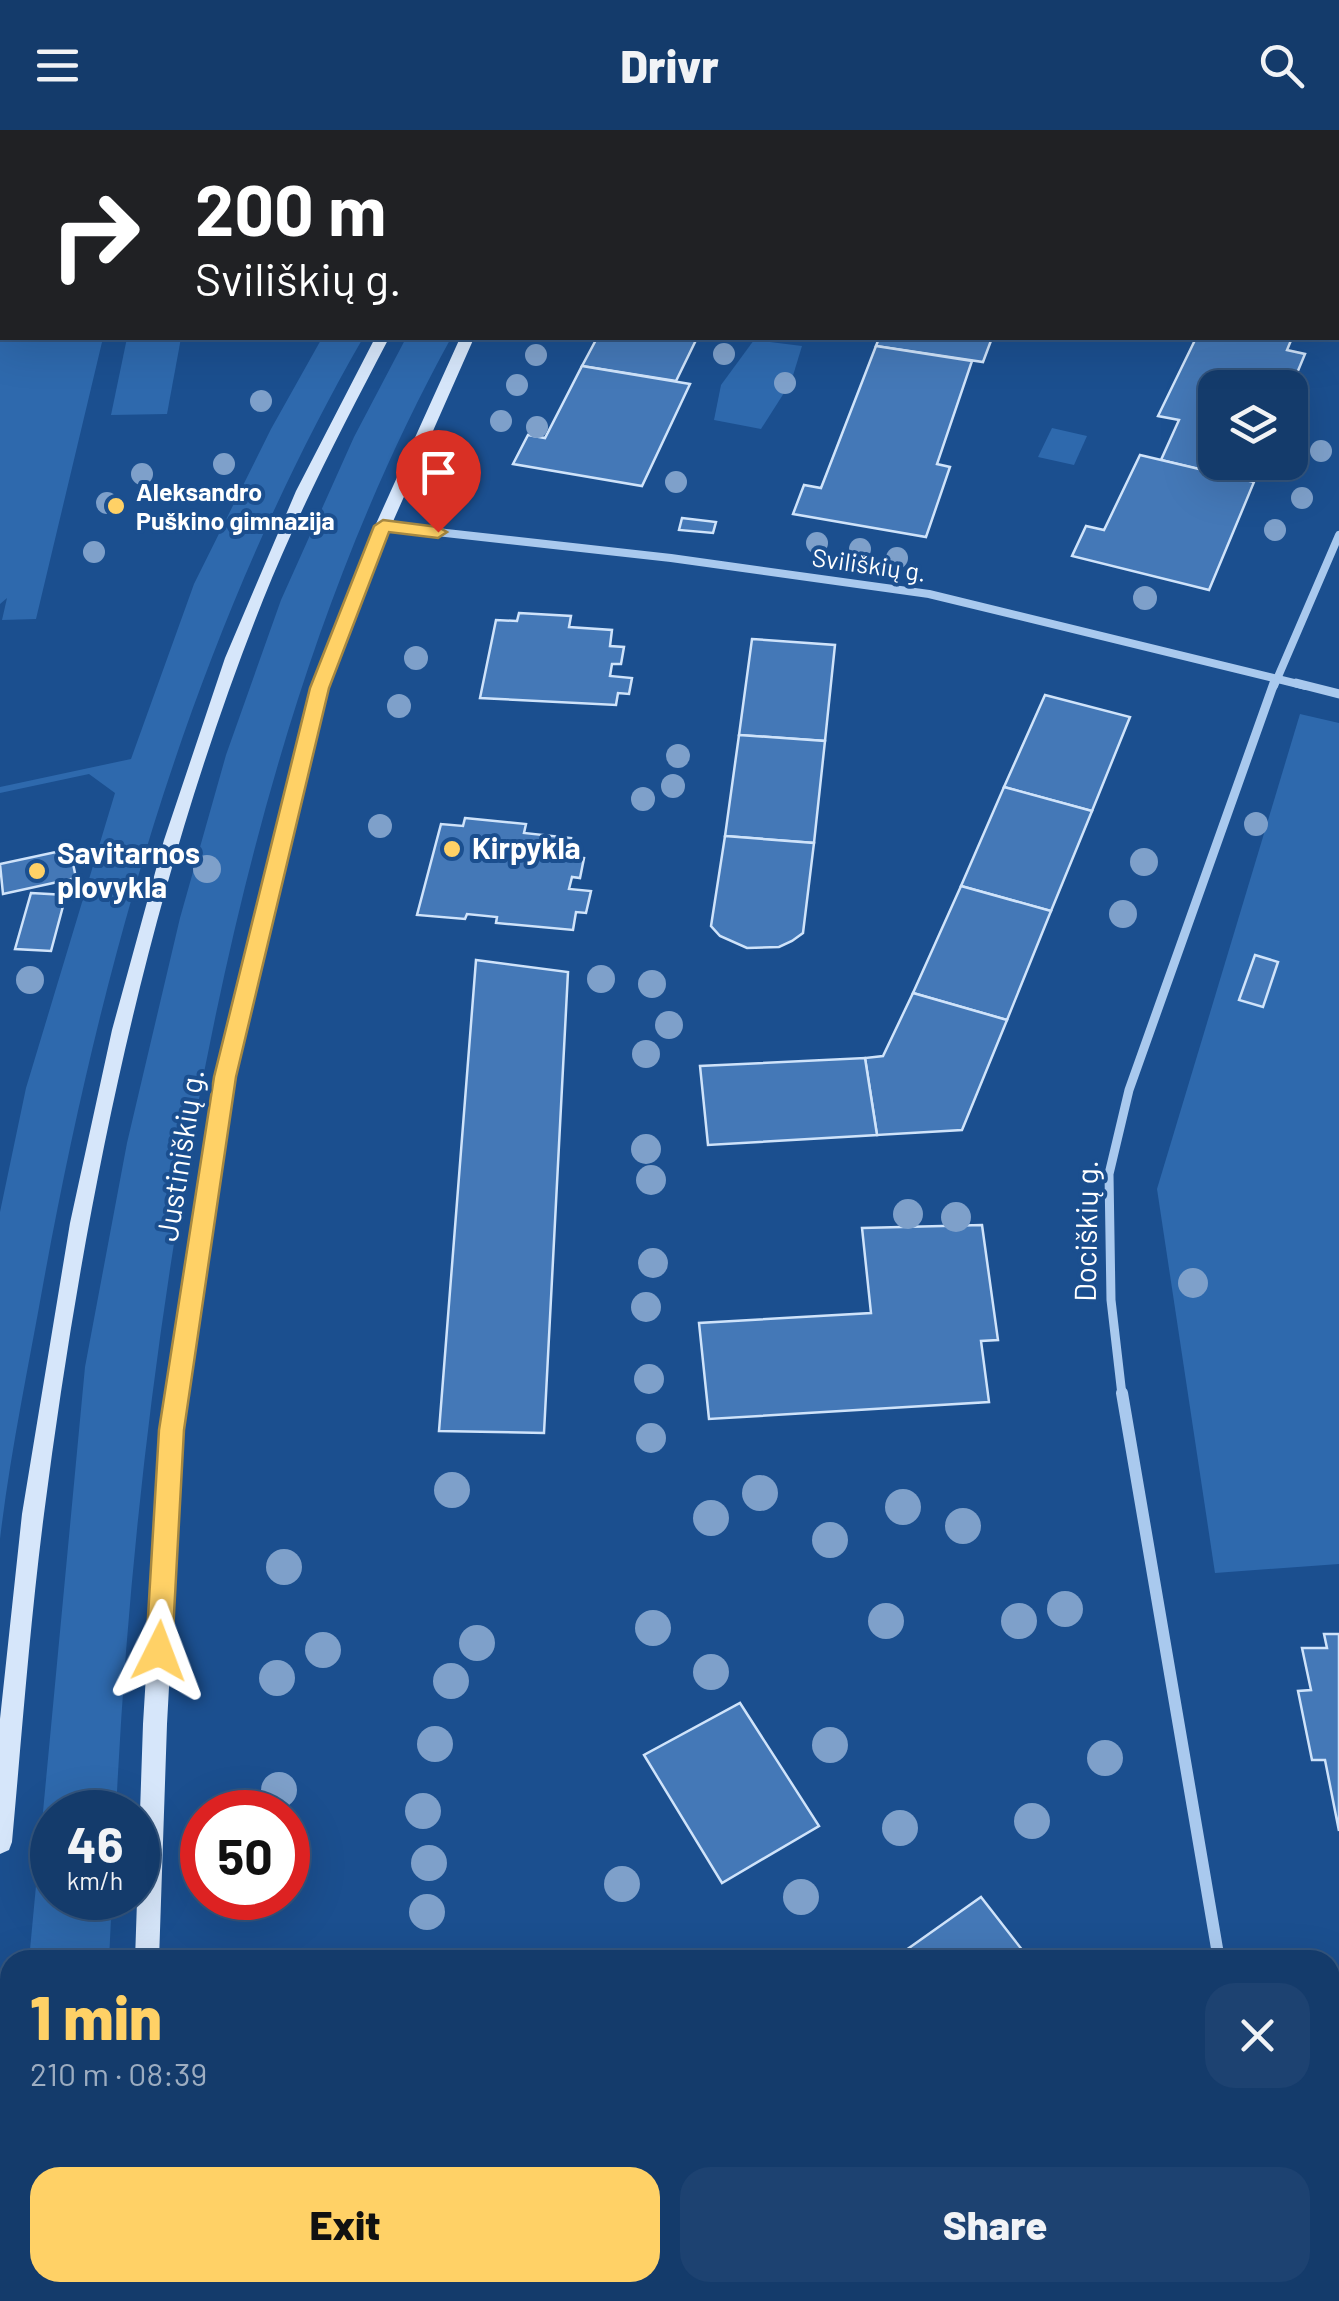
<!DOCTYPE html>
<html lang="en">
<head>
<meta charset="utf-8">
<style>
  :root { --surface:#143b6b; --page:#1d4271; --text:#f1f3f6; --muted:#9dadc1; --line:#33557e; --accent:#ffd166 }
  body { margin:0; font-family:Barlow,sans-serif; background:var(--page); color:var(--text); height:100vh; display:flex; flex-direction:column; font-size:38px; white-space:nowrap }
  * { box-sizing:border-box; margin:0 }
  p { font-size:32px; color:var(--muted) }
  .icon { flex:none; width:55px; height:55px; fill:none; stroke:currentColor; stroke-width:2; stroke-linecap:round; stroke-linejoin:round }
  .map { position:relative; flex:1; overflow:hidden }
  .panel { position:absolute; left:0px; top:1820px; width:1340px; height:352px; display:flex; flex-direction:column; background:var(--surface); border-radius:30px 30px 0 0; box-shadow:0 10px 40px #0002,0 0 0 2px var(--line) }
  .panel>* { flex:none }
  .top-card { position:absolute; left:0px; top:0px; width:1340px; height:210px; box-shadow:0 10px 40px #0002,0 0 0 2px var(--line); background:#202124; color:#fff; overflow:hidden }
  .buttons { position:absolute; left:1198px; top:240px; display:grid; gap:20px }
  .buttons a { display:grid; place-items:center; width:110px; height:110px; border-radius:20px; background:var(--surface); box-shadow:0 10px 40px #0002,0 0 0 2px var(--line); font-size:50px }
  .speed { position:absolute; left:30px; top:1660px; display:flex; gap:20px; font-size:50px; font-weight:700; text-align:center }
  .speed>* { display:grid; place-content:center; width:130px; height:130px; border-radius:50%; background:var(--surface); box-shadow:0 10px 40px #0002,0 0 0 2px var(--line); line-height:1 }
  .speed small { font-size:25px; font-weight:400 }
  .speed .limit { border:15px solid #d22; background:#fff; color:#111 }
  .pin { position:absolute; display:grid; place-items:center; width:85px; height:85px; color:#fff; margin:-102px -42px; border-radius:50% 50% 50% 0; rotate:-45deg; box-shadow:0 0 10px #0007 }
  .pin .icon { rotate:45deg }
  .me { position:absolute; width:110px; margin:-55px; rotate:3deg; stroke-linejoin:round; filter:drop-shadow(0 0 8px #0008) }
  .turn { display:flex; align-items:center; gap:35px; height:210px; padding:0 30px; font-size:45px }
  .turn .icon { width:130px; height:130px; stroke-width:2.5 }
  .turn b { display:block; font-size:70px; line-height:85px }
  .round { display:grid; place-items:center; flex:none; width:105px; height:105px; border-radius:30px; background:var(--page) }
  .summary { display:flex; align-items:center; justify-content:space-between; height:170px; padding:0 30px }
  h1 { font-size:60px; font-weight:800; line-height:75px; color:var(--accent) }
  .cta { display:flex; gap:20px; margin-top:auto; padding:20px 30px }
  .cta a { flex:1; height:115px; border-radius:30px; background:var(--accent); color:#111; font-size:40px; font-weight:800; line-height:115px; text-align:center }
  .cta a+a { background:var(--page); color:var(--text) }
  header { display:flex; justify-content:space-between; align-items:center; height:130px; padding:0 30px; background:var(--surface); font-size:45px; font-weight:800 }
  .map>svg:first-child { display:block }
  .green { fill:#2e69ad }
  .building { fill:#4478b7; stroke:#cfe3fa; stroke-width:2.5 }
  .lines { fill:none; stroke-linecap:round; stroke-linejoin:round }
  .minor-far2 { stroke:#a9c9ee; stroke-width:8 }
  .minor-far1 { stroke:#a9c9ee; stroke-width:9 }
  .minor { stroke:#a9c9ee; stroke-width:12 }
  .secondary { fill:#d6e6fa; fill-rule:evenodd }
  .tree { fill:#7ea0ca }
  .route { fill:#ffd166; stroke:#a68842; stroke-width:2.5 }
  .poi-dot { fill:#ffd166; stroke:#1b4f8f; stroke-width:4 }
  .labels { text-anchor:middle; stroke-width:8; stroke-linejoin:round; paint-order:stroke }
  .far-poi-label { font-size:25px; font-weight:bold; fill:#fff; stroke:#1b4f8f; text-anchor:start }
  .far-street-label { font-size:25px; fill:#fff; stroke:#1b4f8f }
  .poi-label { font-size:30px; font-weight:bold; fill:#fff; stroke:#1b4f8f; text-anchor:start }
  .street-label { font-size:30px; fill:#fff; stroke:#1b4f8f }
</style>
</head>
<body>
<header><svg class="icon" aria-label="menu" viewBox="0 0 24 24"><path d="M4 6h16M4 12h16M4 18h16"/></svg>Drivr<svg class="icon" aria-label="search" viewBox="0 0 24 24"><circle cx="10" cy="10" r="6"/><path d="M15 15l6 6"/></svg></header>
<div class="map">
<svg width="1339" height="2171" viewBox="0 0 1339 2171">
  <rect width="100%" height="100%" fill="#1b4f8f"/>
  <!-- green -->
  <g class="green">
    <polygon points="0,106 2,208 103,208 36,489 2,490 7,468 0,474"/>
    <polygon points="127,208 181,208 167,284 111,285"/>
    <path d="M322,208H363C195,500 103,825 43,1155C28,1239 10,1324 0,1409V1082L26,958L115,663L89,644L0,663V657L131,629L194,454L271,299Z"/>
    <path d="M406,208H451C318,450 245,720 195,990C153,1220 127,1450 116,1682H52V1768H112L109,1830H29L85,1237L127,1013L180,788L226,625L281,470L354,307Z"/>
    <polygon points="754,210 802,216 791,252 761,299 714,290 721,255"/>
    <polygon points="1052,298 1087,306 1074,335 1038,327"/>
    <polygon points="1300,584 1339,593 1339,1434 1215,1443 1157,1059"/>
  </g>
  <!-- building -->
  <g class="building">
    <polygon points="915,0 1030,0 1029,2"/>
    <polygon points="597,208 697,208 676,251 582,236"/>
    <polygon points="879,208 992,208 983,232 876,216"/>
    <polygon points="1196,208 1292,208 1287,220 1305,224 1290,260 1215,258 1215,332 1237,332 1231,347 1161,330 1179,290 1158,286"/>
    <polygon points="876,216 972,231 937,334 950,337 926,407 793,384 804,355 821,358"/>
    <polygon points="582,236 690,254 642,356 513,334 528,305 545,308"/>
    <polygon points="1140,325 1254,352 1209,460 1072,426 1086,396 1104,400"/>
    <polygon points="682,388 716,392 713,403 679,400"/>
    <polygon points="519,483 571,486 569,497 612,500 610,516 624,517 621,534 612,534 610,546 632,548 629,564 618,563 616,575 480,568 496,490 517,491"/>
    <polygon points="752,509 835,515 825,611 739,605"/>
    <polygon points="1045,565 1130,587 1092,681 1004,657"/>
    <polygon points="739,605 825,611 814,713 725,706"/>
    <polygon points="1004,657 1092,681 1051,781 961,756"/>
    <polygon points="465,688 526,694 524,703 571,708 567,726 584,728 580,748 572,747 569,759 591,761 586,783 576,782 573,800 496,793 497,787 467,784 465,789 417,785 441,694 463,696"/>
    <polygon points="725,706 814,713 803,803 792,811 779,817 747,818 720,806 711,796"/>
    <polygon points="70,719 76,748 3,764 0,734"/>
    <polygon points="961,756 1051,781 1007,890 913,863"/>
    <polygon points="31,763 66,765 51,821 15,819"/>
    <polygon points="1255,825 1278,832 1263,877 1239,870"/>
    <polygon points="476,830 568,842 544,1303 439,1301"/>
    <polygon points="913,863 1007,890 962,1000 877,1005 865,928 883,926"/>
    <polygon points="865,928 877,1005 708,1015 700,936"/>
    <polygon points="982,1095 998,1210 981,1211 989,1272 709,1289 699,1193 871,1183 862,1098"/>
    <polygon points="1324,1504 1339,1504 1339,1701 1325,1630 1312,1630 1298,1561 1311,1560 1302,1518 1327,1518"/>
    <polygon points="740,1573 819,1696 722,1753 644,1625"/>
    <polygon points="981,1767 1030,1830 892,1830"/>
  </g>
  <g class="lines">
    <!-- minor-far2 -->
    <g class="minor-far2">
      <polyline points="383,396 671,428 929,464 1306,556"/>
      <polyline points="1274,556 1339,405"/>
    </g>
    <!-- minor-far1 -->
    <g class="minor-far1">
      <polyline points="1296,553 1339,564"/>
      <polyline points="1122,1265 1111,1170 1109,1044 1129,960 1274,553"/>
    </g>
    <!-- minor -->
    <g class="minor">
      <polyline points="1122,1263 1219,1830"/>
      <polyline points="1274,2162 1276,2171"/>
    </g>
    <!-- secondary -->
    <g class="secondary">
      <path d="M375,208H389C344,294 299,380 263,470C147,761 84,1074 44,1384C30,1493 22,1603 12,1712L9,1720L0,1724V1589L22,1384L70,1093L112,900L164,710L225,528L296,361Z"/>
      <polygon points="460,208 474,208 391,396 327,558 235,947 183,1300 167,1594 159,1830 135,1830 143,1594 161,1300 215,947 311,558 375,396"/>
      <polygon points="122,2162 149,2162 149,2171 121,2171"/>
    </g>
  </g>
  <!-- trees -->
  <g class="tree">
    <circle cx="724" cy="224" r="11"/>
    <circle cx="536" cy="225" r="11"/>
    <circle cx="785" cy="253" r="11"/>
    <circle cx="517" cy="255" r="11"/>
    <circle cx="261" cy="271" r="11"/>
    <circle cx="501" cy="291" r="11"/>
    <circle cx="537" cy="297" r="11"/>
    <circle cx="1321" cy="321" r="11"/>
    <circle cx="224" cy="334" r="11"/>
    <circle cx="142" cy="344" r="11"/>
    <circle cx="676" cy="352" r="11"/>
    <circle cx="1302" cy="368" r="11"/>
    <circle cx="107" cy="373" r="11"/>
    <circle cx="1275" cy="400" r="11"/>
    <circle cx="817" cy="413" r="11"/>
    <circle cx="860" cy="419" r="11"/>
    <circle cx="94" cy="422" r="11"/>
    <circle cx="897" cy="428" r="11"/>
    <circle cx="1145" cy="468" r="12"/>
    <circle cx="416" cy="528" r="12"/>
    <circle cx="399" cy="576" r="12"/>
    <circle cx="678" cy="626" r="12"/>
    <circle cx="673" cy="656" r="12"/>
    <circle cx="643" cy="669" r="12"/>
    <circle cx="1256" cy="694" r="12"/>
    <circle cx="380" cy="696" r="12"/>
    <circle cx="1144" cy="732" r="14"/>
    <circle cx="207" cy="739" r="14"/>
    <circle cx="1123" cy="784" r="14"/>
    <circle cx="601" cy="849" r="14"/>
    <circle cx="30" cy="850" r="14"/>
    <circle cx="652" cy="854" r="14"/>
    <circle cx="669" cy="895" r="14"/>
    <circle cx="646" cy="924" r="14"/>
    <circle cx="646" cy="1019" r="15"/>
    <circle cx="651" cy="1050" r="15"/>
    <circle cx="908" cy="1084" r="15"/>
    <circle cx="956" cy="1087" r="15"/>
    <circle cx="653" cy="1133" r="15"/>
    <circle cx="1193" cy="1153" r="15"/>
    <circle cx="646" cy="1177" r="15"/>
    <circle cx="649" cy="1249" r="15"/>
    <circle cx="651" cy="1308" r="15"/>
    <circle cx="452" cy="1360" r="18"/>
    <circle cx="760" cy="1363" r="18"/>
    <circle cx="903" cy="1377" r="18"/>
    <circle cx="711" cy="1388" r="18"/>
    <circle cx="963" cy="1396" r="18"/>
    <circle cx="830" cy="1410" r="18"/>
    <circle cx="284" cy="1437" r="18"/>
    <circle cx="1065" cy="1479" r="18"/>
    <circle cx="886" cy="1491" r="18"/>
    <circle cx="1019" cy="1491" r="18"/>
    <circle cx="653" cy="1498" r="18"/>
    <circle cx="477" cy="1513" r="18"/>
    <circle cx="323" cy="1520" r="18"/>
    <circle cx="711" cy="1542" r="18"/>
    <circle cx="277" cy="1548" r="18"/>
    <circle cx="451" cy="1551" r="18"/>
    <circle cx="435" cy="1614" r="18"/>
    <circle cx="830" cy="1615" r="18"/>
    <circle cx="1105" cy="1628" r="18"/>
    <circle cx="279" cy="1660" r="18"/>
    <circle cx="423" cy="1681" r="18"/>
    <circle cx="1032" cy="1691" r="18"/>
    <circle cx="900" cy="1698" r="18"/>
    <circle cx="429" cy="1733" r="18"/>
    <circle cx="622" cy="1754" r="18"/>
    <circle cx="801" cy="1767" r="18"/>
    <circle cx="427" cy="1782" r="18"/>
  </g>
  <!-- route -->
  <polygon class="route" points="383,390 438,397 447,402 438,408 389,402 329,558 236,947 184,1300 172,1521 168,1529 159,1533 150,1529 146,1521 159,1300 214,947 310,558 374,396"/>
  <!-- markers -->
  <g class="poi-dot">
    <circle cx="116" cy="376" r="10"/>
    <circle cx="452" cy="719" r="10"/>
    <circle cx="37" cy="741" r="10"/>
  </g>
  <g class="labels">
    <!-- far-poi labels -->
    <g class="far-poi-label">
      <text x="136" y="371">Aleksandro<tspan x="136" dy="29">Puškino gimnazija</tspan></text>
    </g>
    <!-- far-street labels -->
    <g class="far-street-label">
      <text transform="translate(869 435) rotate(8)" y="9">Sviliškių g.</text>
    </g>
    <!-- poi labels -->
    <g class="poi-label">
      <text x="472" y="729">Kirpykla</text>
      <text x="57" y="734">Savitarnos<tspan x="57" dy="34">plovykla</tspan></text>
    </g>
    <!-- street labels -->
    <g class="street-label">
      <text transform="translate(181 1025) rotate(-81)" y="10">Justiniškių g.</text>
      <text transform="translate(1087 1101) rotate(-89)" y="10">Dociškių g.</text>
    </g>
  </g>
</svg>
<div class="buttons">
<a><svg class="icon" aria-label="layers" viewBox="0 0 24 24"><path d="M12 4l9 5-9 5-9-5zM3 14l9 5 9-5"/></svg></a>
</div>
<div class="speed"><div>46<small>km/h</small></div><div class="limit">50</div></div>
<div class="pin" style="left:438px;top:402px;background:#d93025"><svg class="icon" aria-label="arrive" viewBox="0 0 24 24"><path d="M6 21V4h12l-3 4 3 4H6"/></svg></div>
<svg class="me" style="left:159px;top:1521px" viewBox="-20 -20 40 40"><path d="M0-17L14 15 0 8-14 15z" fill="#ffd166" stroke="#fff" stroke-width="4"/></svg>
<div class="top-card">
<div class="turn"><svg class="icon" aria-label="right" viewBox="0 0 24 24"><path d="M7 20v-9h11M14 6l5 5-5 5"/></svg><div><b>200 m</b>Sviliškių g.</div></div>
</div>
<section class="panel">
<div class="summary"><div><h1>1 min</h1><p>210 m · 08:39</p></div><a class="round"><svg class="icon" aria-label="close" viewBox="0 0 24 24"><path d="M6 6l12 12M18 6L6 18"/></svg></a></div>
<div class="cta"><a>Exit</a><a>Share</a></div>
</section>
</div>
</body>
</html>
